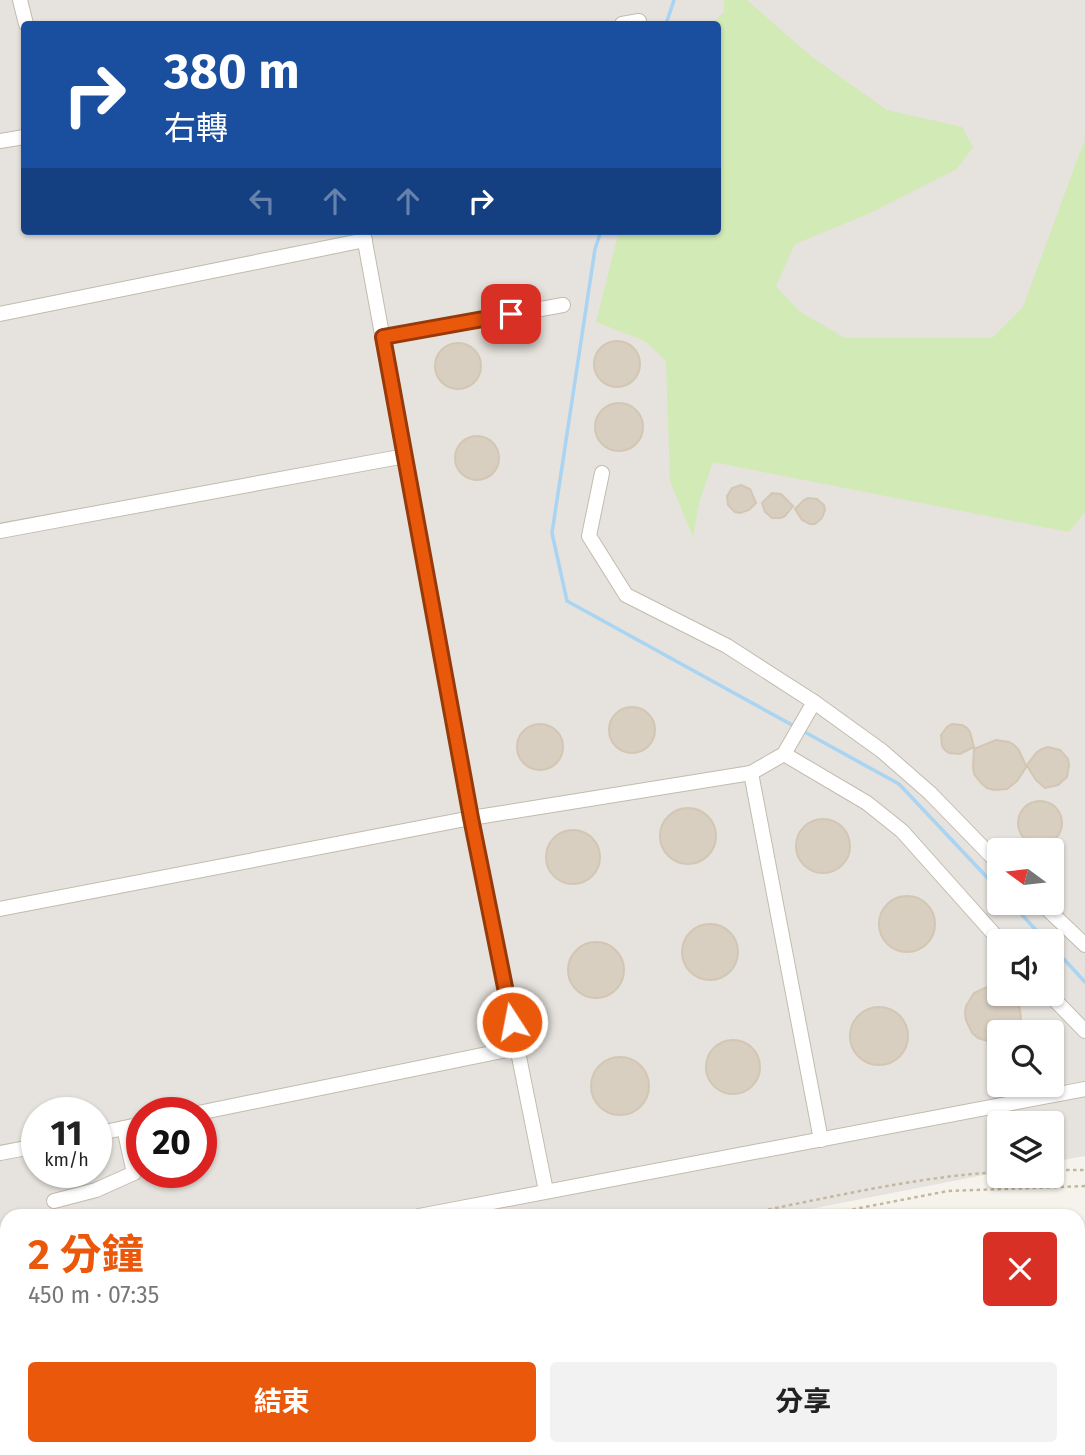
<!DOCTYPE html>
<html lang="zh-TW">
<head>
<meta charset="utf-8">
<style>
  :root { --surface:#fff; --page:#f2f2f2; --text:#222; --muted:#767676; --accent:#ea580c }
  body { margin:0; font-family:"Fira Sans","Noto Sans TC",sans-serif; background:var(--page); color:var(--text); height:100vh; display:flex; flex-direction:column; font-size:26px; white-space:nowrap }
  * { box-sizing:border-box; margin:0 }
  p { font-size:23px; color:var(--muted) }
  .icon { flex:none; width:38px; height:38px; fill:none; stroke:currentColor; stroke-width:2; stroke-linecap:round; stroke-linejoin:round }
  .map { position:relative; flex:1; overflow:hidden }
  .sheet { position:absolute; left:0px; top:1209px; width:1085px; height:247px; display:flex; flex-direction:column; background:var(--surface); border-radius:21px 21px 0 0; box-shadow:0 2px 5px #0004 }
  .sheet>* { flex:none }
  .guide { position:absolute; left:21px; top:21px; width:700px; height:214px; border-radius:7px; box-shadow:0 2px 5px #0004; background:#1a4fa0; color:#fff; overflow:hidden }
  .needle { width:46px; rotate:285deg }
  .controls { position:absolute; left:987px; top:838px; display:grid; gap:14px }
  .controls a { display:grid; place-items:center; width:77px; height:77px; border-radius:7px; background:var(--surface); box-shadow:0 2px 5px #0004; font-size:35px }
  .speed { position:absolute; left:21px; top:1097px; display:flex; gap:14px; font-size:35px; font-weight:700; text-align:center }
  .speed>* { display:grid; place-content:center; width:91px; height:91px; border-radius:50%; background:var(--surface); box-shadow:0 2px 5px #0004; line-height:1 }
  .speed small { font-size:18px; font-weight:400 }
  .speed .limit { border:10px solid #d22; background:#fff; color:#111 }
  .pin { position:absolute; display:grid; place-items:center; width:60px; height:60px; color:#fff; margin:-30px; border-radius:14px; box-shadow:0 4px 10px #0006 }
  .me { position:absolute; width:77px; margin:-38px; rotate:349deg; stroke-linejoin:round; filter:drop-shadow(0 0 5px #0008) }
  .turn { display:flex; align-items:center; gap:24px; height:147px; padding:0 28px; font-size:32px }
  .turn .icon { width:91px; height:91px; stroke-width:2.5 }
  .turn b { display:block; font-size:49px; line-height:60px }
  .lanes { display:flex; align-items:center; height:66px; padding:0 28px; background:#0003; justify-content:center; gap:35px; direction:ltr }
  .lanes .off { opacity:.35 }
  .round { display:grid; place-items:center; flex:none; width:74px; height:74px; border-radius:7px; background:var(--page) }
  .summary { display:flex; align-items:center; justify-content:space-between; height:119px; padding:0 28px }
  h1 { font-size:42px; font-weight:700; line-height:52px; color:var(--accent) }
  .action { display:flex; gap:14px; margin-top:auto; padding:14px 28px }
  .action a { flex:1; height:80px; border-radius:7px; background:var(--accent); color:#fff; font-size:28px; font-weight:700; line-height:80px; text-align:center }
  .action a+a { background:var(--page); color:var(--text) }
  .map>svg:first-child { display:block }
  .industrial { fill:#e6e2dd; fill-rule:evenodd }
  .green { fill:#d2eab5 }
  .lines { fill:none; stroke-linecap:round; stroke-linejoin:round }
  .stream { stroke:#a9d4f2; stroke-width:3.5 }
  .building { fill:#d8cfc1; stroke:#d3c7b4; stroke-width:2 }
  .minor-casing { stroke:#c2bbae; stroke-width:16 }
  .path { stroke:#c4b79f; stroke-width:2.5; stroke-dasharray:3.5 3.5; stroke-linecap:butt }
  .minor { stroke:#fff; stroke-width:14 }
  .route-casing { stroke:#983908; stroke-width:18 }
  .route { stroke:#ea580c; stroke-width:12 }
</style>
</head>
<body>
<div class="map">
<svg width="1085" height="1455" viewBox="0 0 1085 1455">
  <rect width="100%" height="100%" fill="#f6f3ec"/>
  <!-- industrial -->
  <path class="industrial" d="M0,0H1085V1156L1052,1162V1124H999V1172L775,1216H7V1365L0,1366ZM24,24H718V231H24ZM999,850H1052V903H999ZM999,942H1052V994H999ZM999,1032H1052V1085H999ZM37,1113H96V1172H37ZM142,1113H201V1172H142Z"/>
  <!-- green -->
  <polygon class="green" points="724,0 747,0 812,57 887,110 962,127 973,147 957,169 868,214 795,244 776,286 799,311 845,338 992,338 1023,307 1080,152 1085,141 1085,512 1069,532 713,462 699,503 693,537 670,481 666,361 645,341 596,322 619,231 718,231 718,24 711,24 724,12"/>
  <g class="lines">
    <!-- stream -->
    <g class="stream">
      <polyline points="666,24 674,0"/>
      <polyline points="601,231 595,249 552,533 567,601 794,726"/>
      <polyline points="801,730 899,784 999,890"/>
      <polyline points="1011,903 1047,942"/>
      <polyline points="1052,946 1085,982"/>
    </g>
  </g>
  <!-- building -->
  <g class="building">
    <circle cx="617" cy="364" r="23"/>
    <circle cx="458" cy="366" r="23"/>
    <circle cx="619" cy="427" r="24"/>
    <circle cx="477" cy="458" r="22"/>
    <polygon points="741,485 750,489 756,503 749,510 740,513 735,512 728,505 727,496 732,488"/>
    <polygon points="772,493 781,494 793,506 785,516 781,518 772,518 765,512 762,503"/>
    <polygon points="808,498 817,499 824,505 825,510 822,518 815,524 810,524 802,520 795,509 804,500"/>
    <circle cx="632" cy="730" r="23"/>
    <polygon points="952,724 962,725 967,728 970,732 974,747 960,754 949,753 945,750 942,746 941,735 947,727"/>
    <circle cx="540" cy="747" r="23"/>
    <polygon points="996,740 1009,742 1014,745 1019,750 1026,766 1037,752 1042,749 1048,747 1060,750 1068,759 1069,765 1067,777 1058,785 1045,788 1036,780 1027,766 1017,781 1007,789 994,790 987,788 982,784 974,774 973,767 974,749"/>
    <circle cx="1040" cy="823" r="22"/>
    <circle cx="688" cy="836" r="28"/>
    <circle cx="823" cy="846" r="27"/>
    <circle cx="573" cy="857" r="27"/>
    <circle cx="907" cy="924" r="28"/>
    <circle cx="710" cy="952" r="28"/>
    <circle cx="596" cy="970" r="28"/>
    <polygon points="994,986 999,987 999,994 1013,994 1018,1001 1021,1016 1020,1023 1014,1032 999,1032 999,1042 991,1042 978,1038 972,1033 966,1020 965,1013 966,1006 974,993 987,987"/>
    <circle cx="879" cy="1036" r="29"/>
    <circle cx="733" cy="1067" r="27"/>
    <circle cx="620" cy="1086" r="29"/>
  </g>
  <g class="lines">
    <defs>
      <g id="minor">
        <polyline points="20,0 26,24"/>
        <polyline points="622,24 639,21"/>
        <polyline points="0,141 24,137"/>
        <polyline points="363,231 471,818 546,1191"/>
        <polyline points="0,314 365,240"/>
        <polyline points="383,337 563,305"/>
        <polyline points="602,473 589,536 626,595 727,646 814,702 882,751 930,793 999,864"/>
        <polyline points="0,531 405,456"/>
        <polyline points="784,754 867,803 902,831 1001,942"/>
        <polyline points="751,773 821,1140"/>
        <polyline points="1041,903 1085,945"/>
        <polyline points="0,909 471,818 751,773 784,754 814,702"/>
        <polyline points="1049,994 1085,1031"/>
        <polyline points="198,1113 517,1048"/>
        <polyline points="96,1134 142,1124"/>
        <polyline points="0,1153 37,1146"/>
        <polyline points="54,1201 96,1190 134,1173 124,1128"/>
        <polyline points="419,1216 1085,1089"/>
        <polyline points="0,1288 7,1320"/>
        <polyline points="34,1449 34,1455"/>
        <polyline points="254,1449 287,1451 286,1455"/>
        <polyline points="706,1449 708,1455"/>
        <polyline points="800,1449 801,1455"/>
        <polyline points="300,1451 441,1453"/>
        <polyline points="98,1455 98,1449"/>
        <polyline points="934,1455 939,1449"/>
      </g>
    </defs>
    <!-- minor casing -->
    <use href="#minor" class="minor-casing"/>
    <!-- path -->
    <g class="path">
      <polyline points="1052,1170 1085,1170"/>
      <path d="M734,1216C821,1200 911,1177 999,1172"/>
      <polyline points="818,1216 948,1191 1085,1186"/>
      <polyline points="0,1374 7,1373"/>
    </g>
    <!-- minor -->
    <use href="#minor" class="minor"/>
  </g>
  <g class="lines">
    <defs>
      <polyline id="route" points="511,314 383,337 471,818 512,1022"/>
    </defs>
    <!-- route casing -->
    <use href="#route" class="route-casing"/>
    <!-- route -->
    <use href="#route" class="route"/>
  </g>
</svg>
<div class="controls">
<a><svg class="needle" viewBox="-14 -14 28 28"><path d="M0-13l5 13h-10z" fill="#e53935"/><path d="M0 13l5-13h-10z" fill="#767676"/></svg></a>
<a><svg class="icon" aria-label="sound" viewBox="0 0 24 24"><path d="M4 9h4l5-4v14l-5-4H4zM17 9q2 3 0 6"/></svg></a>
<a><svg class="icon" aria-label="search" viewBox="0 0 24 24"><circle cx="10" cy="10" r="6"/><path d="M15 15l6 6"/></svg></a>
<a><svg class="icon" aria-label="layers" viewBox="0 0 24 24"><path d="M12 4l9 5-9 5-9-5zM3 14l9 5 9-5"/></svg></a>
</div>
<div class="speed"><div>11<small>km/h</small></div><div class="limit">20</div></div>
<div class="pin" style="left:511px;top:314px;background:#d93025"><svg class="icon" aria-label="arrive" viewBox="0 0 24 24"><path d="M6 21V4h12l-3 4 3 4H6"/></svg></div>
<svg class="me" style="left:512px;top:1022px" viewBox="-20 -20 40 40"><circle r="17" fill="#ea580c" stroke="#fff" stroke-width="3"/><path d="M0-11L8 9 0 5-8 9z" fill="#fff"/></svg>
<div class="guide">
<div class="turn"><svg class="icon" aria-label="right" viewBox="0 0 24 24"><path d="M7 20v-9h11M14 6l5 5-5 5"/></svg><div><b>380 m</b>右轉</div></div>
<div class="lanes"><svg class="icon off" aria-label="left" viewBox="0 0 24 24"><path d="M17 20v-9H6M10 6l-5 5 5 5"/></svg><svg class="icon off" aria-label="ahead" viewBox="0 0 24 24"><path d="M12 20V5M6 11l6-6 6 6"/></svg><svg class="icon off" aria-label="ahead" viewBox="0 0 24 24"><path d="M12 20V5M6 11l6-6 6 6"/></svg><svg class="icon" aria-label="right" viewBox="0 0 24 24"><path d="M7 20v-9h11M14 6l5 5-5 5"/></svg></div>
</div>
<section class="sheet">
<div class="summary"><div><h1>2 分鐘</h1><p>450 m · 07:35</p></div><a class="round" style="background:#d93025;color:#fff"><svg class="icon" aria-label="close" viewBox="0 0 24 24"><path d="M6 6l12 12M18 6L6 18"/></svg></a></div>
<div class="action"><a>結束</a><a>分享</a></div>
</section>
</div>
</body>
</html>
